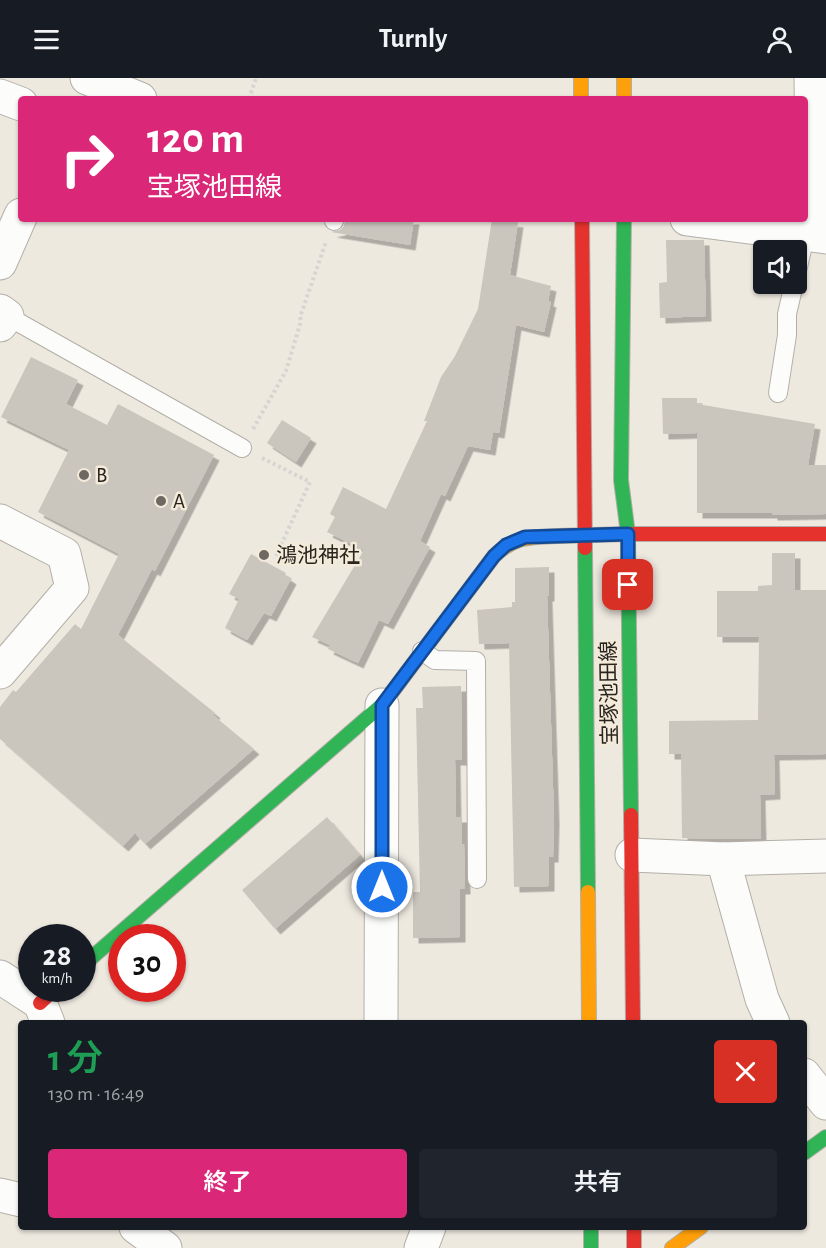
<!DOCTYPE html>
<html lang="ja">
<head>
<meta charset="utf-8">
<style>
  :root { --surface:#171b24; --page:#20242c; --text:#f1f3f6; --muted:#9ea1a6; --accent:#db2777 }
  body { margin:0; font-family:"Alegreya Sans","Noto Sans JP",sans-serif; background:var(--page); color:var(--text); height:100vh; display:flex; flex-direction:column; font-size:22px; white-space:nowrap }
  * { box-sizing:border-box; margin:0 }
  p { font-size:20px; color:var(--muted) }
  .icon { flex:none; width:33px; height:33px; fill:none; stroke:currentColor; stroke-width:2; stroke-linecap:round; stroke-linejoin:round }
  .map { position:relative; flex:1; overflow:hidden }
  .side { position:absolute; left:18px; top:942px; width:789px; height:210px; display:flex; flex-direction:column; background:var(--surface); border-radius:6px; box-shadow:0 2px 4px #0004 }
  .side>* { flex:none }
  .top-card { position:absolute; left:18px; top:18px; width:790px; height:126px; border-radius:6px; box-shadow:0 2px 4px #0004; background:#db2777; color:#fff; overflow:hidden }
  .fabs { position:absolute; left:753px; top:162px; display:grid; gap:12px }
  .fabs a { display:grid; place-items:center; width:54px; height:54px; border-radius:6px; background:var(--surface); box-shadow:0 2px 4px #0004; font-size:30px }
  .speed { position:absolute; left:18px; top:846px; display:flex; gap:12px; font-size:30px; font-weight:700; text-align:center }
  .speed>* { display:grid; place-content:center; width:78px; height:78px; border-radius:50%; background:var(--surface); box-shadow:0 2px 4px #0004; line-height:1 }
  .speed small { font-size:15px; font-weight:400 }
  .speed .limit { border:9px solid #d22; background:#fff; color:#111 }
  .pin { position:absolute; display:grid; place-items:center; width:51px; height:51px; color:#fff; margin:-26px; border-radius:12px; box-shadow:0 3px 9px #0006 }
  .me { position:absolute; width:66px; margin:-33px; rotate:0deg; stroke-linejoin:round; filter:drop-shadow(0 0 4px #0008) }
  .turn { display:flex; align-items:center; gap:21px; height:126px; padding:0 30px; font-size:27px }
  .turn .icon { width:78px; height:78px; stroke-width:2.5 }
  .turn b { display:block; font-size:42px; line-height:51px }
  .round { display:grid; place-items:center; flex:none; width:63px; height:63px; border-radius:6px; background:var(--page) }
  .headline { display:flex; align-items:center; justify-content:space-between; height:102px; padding:0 30px }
  h1 { font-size:36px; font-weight:600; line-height:45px; color:#1e9e55 }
  .cta { display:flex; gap:12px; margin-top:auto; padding:12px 30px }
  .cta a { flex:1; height:69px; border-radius:6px; background:var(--accent); color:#fff; font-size:24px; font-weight:600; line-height:69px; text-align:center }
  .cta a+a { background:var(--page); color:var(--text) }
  header { display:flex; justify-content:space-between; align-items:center; height:78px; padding:0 30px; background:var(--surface); font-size:27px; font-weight:600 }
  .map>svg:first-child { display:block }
  .building { fill:#cac5bd; filter:url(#shadow) }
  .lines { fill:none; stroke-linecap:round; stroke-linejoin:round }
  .lane-casing { stroke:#b3afa8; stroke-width:20 }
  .street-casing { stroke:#b3afa8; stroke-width:35 }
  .fast-casing { stroke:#b3afa8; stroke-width:16 }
  .slow-casing { stroke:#b3afa8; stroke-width:16 }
  .jam-casing { stroke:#b3afa8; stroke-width:16 }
  .path { stroke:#d6d5d2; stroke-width:4; stroke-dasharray:3 3; stroke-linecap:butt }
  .lane { stroke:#fcfcfa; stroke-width:18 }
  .street { stroke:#fcfcfa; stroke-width:33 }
  .fast { stroke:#30b455; stroke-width:14 }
  .slow { stroke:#ff9f0a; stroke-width:14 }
  .jam { stroke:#e5322d; stroke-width:14 }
  .route-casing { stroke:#114b97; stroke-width:15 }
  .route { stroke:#1a73e8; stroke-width:10 }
  .poi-dot { fill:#6d6962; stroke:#f4ead9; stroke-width:2 }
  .labels { text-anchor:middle; stroke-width:5; stroke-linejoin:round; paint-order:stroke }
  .poi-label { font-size:21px; fill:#28241e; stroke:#f4ead9; text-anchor:start }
  .street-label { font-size:21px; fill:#28241e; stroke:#f4ead9 }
</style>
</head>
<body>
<header><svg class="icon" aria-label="menu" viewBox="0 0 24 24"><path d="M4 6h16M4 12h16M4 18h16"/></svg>Turnly<svg class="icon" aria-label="person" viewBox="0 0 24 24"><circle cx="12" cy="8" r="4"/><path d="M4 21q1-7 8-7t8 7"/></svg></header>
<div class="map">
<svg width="826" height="1170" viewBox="0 0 826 1170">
  <defs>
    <filter id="shadow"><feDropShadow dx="5.5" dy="5.5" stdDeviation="0" flood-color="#0004"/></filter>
  </defs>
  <rect width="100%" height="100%" fill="#eee9df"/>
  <!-- building -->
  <g class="building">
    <polygon points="345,141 414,141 410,167 331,154 340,152 344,148"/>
    <polygon points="492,141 518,144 510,197 551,208 548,223 551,224 544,254 516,247 499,355 493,354 490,372 468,368 445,418 441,416 420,463 430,469 388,546 379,542 358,585 328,571 330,567 312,559 364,472 327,454 335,439 330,436 343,409 386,431 427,343 424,343 441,299 455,278 478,231"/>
    <polygon points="666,162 704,162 706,238 660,240 659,205 667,204"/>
    <polygon points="31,279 78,302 66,326 107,347 118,326 214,377 155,493 152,491 118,557 215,635 213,637 254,671 145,766 135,755 123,768 0,661 0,629 13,612 16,614 75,546 81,551 119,476 38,434 69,372 1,339"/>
    <polygon points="662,320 697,320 697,326 815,346 808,387 826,387 826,436 772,437 772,435 697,435 697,355 663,356"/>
    <polygon points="282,342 311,360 296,384 267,365"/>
    <polygon points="772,475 795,475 795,512 826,512 826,676 774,677 775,716 760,717 761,761 682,760 681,676 669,676 669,643 758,642 759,559 717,559 717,513 758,513 758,508 772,507"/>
    <polygon points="251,476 286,495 285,497 291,501 271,538 264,535 247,562 225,550 239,521 229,516"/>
    <polygon points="549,489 549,518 547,518 554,741 553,779 549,779 549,808 514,809 509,565 479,566 477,532 512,529 512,524 515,524 515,490"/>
    <polygon points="461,608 462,682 455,682 456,739 462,739 462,766 464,766 465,811 460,811 460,859 413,860 413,814 420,814 416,630 423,630 422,609"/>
    <polygon points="327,739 360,777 275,851 242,812"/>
  </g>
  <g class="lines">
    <defs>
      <g id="lane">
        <polyline points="334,143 334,141"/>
        <polyline points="796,197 806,155"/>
        <polyline points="7,238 242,370"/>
        <polyline points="778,315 787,257 787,236 794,206"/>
        <polyline points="422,573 435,582 476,583 477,801"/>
      </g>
      <g id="street">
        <polyline points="87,0 140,21"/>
        <polyline points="811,0 813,156"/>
        <polyline points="0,18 21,26"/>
        <polyline points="687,141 826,159"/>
        <polyline points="0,185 21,137"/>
        <polyline points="0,233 7,238 0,247"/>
        <polyline points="0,443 64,476 72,510 0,594"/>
        <polyline points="632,777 723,781 826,778"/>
        <polyline points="723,781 762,921 773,945"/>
        <polyline points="0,899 40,925 48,945"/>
        <polyline points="381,945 382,627"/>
        <polyline points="804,997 826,1025"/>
        <polyline points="0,1117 21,1122"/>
        <polyline points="136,1149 165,1170"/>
        <polyline points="421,1170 429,1149"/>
      </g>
      <g id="fast">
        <polyline points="624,141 621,402 628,456 631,737"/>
        <polyline points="585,470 588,814"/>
        <polyline points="82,888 383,626"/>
        <polyline points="804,1075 826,1059"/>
        <polyline points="591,1149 591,1170"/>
      </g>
      <g id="slow">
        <polyline points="581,0 581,21"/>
        <polyline points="624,0 624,21"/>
        <path d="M383,626L494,478C515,458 530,459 557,458"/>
        <polyline points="588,814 589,945"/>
        <polyline points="672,1170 701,1149"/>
      </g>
      <g id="jam">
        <polyline points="582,141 585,470"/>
        <polyline points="557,458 628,456 826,456"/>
        <polyline points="631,737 633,945"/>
        <polyline points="40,925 56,910"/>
        <polyline points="634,1149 634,1170"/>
      </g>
    </defs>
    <!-- lane casing -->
    <use href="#lane" class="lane-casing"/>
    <!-- street casing -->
    <use href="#street" class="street-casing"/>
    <!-- fast casing -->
    <use href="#fast" class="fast-casing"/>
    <!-- slow casing -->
    <use href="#slow" class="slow-casing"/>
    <!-- jam casing -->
    <use href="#jam" class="jam-casing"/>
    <!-- path -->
    <g class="path">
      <polyline points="249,21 256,0"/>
      <polyline points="253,351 286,293 301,243 300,239 326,164"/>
      <polyline points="262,380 310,404 276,478"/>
    </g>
    <!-- lane -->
    <use href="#lane" class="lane"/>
    <!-- street -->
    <use href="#street" class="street"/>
    <!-- fast -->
    <use href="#fast" class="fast"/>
    <!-- slow -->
    <use href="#slow" class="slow"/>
    <!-- jam -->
    <use href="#jam" class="jam"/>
  </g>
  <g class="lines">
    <defs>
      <polyline id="route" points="382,809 382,627 494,478 506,467 525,459 628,456 628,507"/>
    </defs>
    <!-- route casing -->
    <use href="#route" class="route-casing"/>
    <!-- route -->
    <use href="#route" class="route"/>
  </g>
  <!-- markers -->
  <g class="poi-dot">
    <circle cx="84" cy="397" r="6"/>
    <circle cx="161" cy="423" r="6"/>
    <circle cx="264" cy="477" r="6"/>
  </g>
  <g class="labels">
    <!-- poi labels -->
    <g class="poi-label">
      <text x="96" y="404">B</text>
      <text x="173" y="430">A</text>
      <text x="276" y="484">鴻池神社</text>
    </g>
    <!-- street labels -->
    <g class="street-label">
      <text transform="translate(609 615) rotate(-91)" y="7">宝塚池田線</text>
    </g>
  </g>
</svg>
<div class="fabs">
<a><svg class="icon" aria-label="sound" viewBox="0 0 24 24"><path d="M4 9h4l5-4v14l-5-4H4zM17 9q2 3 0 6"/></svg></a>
</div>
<div class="speed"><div>28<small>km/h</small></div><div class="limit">30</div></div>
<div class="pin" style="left:628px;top:507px;background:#d93025"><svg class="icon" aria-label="arrive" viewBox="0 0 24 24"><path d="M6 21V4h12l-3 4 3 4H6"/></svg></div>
<svg class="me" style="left:382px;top:809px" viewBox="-20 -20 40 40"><circle r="17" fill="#1a73e8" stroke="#fff" stroke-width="3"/><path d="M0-11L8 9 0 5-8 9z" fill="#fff"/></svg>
<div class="top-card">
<div class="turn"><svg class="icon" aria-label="right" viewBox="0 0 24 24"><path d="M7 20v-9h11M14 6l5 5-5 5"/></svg><div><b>120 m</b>宝塚池田線</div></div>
</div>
<section class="side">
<div class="headline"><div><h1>1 分</h1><p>130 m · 16:49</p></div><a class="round" style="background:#d93025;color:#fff"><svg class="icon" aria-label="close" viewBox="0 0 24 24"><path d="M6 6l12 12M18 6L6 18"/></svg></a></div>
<div class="cta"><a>終了</a><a>共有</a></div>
</section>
</div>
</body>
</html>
